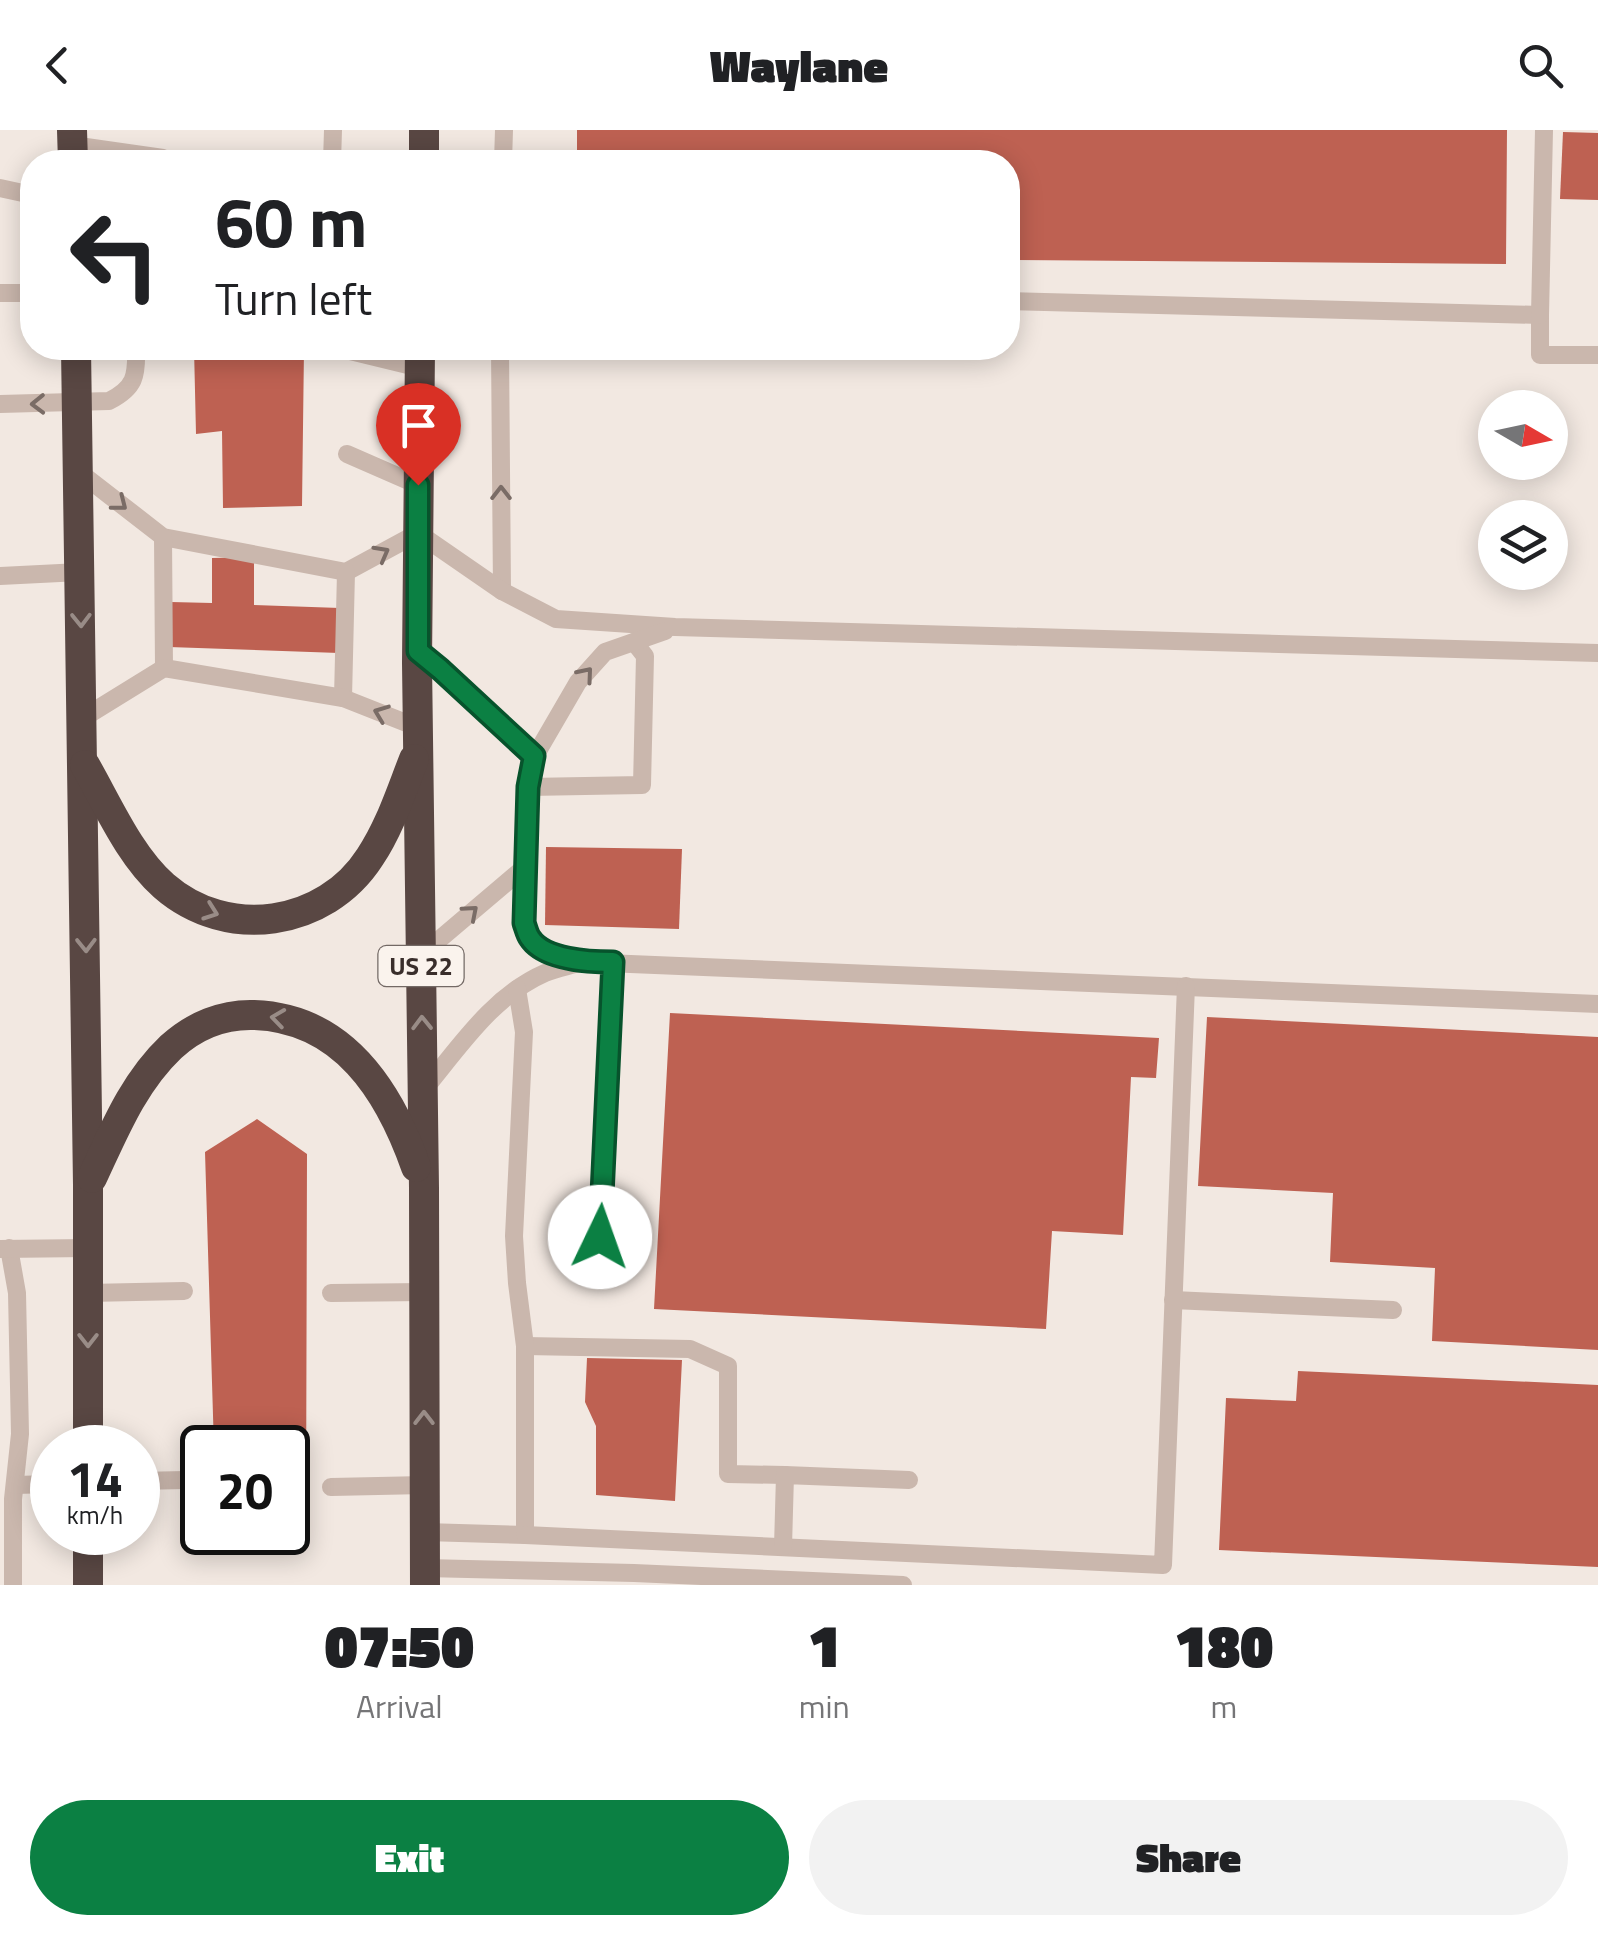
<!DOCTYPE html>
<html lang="en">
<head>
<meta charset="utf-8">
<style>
  :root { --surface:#fff; --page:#f2f2f2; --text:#202124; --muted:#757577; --accent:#0b8043 }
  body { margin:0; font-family:"Titillium Web",sans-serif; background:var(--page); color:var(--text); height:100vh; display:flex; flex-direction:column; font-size:38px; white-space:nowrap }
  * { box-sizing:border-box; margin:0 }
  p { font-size:32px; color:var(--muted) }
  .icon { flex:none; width:55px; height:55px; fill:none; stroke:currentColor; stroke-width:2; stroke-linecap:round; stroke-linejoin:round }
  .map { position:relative; height:1455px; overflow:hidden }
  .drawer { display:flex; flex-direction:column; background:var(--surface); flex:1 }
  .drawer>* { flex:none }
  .top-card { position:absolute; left:20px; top:20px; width:1000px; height:210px; border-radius:40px; box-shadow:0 5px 25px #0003; background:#fff; color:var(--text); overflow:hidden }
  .needle { width:65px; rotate:99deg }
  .buttons { position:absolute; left:1478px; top:260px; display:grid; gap:20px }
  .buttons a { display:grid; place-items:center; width:90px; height:90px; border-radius:50%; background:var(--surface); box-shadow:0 5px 25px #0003; font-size:50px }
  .speed { position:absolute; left:30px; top:1295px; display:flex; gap:20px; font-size:50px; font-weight:700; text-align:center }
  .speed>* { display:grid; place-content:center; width:130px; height:130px; border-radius:50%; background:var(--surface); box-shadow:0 5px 25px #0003; line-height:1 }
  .speed small { font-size:25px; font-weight:400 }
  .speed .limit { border:5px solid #111; border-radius:15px; background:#fff; color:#111 }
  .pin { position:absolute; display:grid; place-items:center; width:85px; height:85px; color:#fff; margin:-102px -42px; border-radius:50% 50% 50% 0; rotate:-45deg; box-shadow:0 0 10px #0007 }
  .pin .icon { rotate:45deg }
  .me { position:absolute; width:110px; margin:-55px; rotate:3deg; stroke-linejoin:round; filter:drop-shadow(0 0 8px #0008) }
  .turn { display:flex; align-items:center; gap:35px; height:210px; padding:0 30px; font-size:45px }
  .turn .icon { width:130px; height:130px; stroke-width:2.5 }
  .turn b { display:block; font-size:70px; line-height:85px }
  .eta { display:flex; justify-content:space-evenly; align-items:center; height:170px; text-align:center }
  .eta b { font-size:60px; font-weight:800; line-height:70px }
  .action { display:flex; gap:20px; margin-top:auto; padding:20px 30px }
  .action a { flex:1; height:115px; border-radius:60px; background:var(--accent); color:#fff; font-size:40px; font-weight:800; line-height:115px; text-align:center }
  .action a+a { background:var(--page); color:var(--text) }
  header { display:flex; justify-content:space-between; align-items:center; height:130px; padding:0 30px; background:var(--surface); font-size:45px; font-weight:800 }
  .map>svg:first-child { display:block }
  .building { fill:#be6152 }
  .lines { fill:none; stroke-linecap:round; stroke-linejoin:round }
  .lane { stroke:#cab7ad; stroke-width:18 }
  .highway { stroke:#594743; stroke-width:30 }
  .oneway { stroke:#7a6c66 }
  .oneway2 { stroke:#998c87 }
  .route-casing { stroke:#07532c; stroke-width:25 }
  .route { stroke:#0b8043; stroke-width:18 }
  .labels { text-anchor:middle; stroke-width:9; stroke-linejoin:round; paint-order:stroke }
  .shield { fill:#faf3ed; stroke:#736965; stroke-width:2.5 }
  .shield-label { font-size:25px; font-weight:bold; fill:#392e2b }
</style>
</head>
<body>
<header><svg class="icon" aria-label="back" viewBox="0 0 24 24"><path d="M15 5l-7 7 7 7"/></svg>Waylane<svg class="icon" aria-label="search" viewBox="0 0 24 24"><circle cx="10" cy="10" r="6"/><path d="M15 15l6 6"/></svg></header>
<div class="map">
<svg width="1598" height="1455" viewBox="0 0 1598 1455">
  <rect width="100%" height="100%" fill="#f2e8e1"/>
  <!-- building -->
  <g class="building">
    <polygon points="577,0 1507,0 1506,134 1008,130 1008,32 577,32"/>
    <polygon points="1563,2 1598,3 1598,70 1560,69"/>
    <polygon points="194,218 304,218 302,376 223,378 222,301 196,304"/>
    <polygon points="254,427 254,475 340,478 339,523 169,517 171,472 212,473 212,428"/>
    <polygon points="546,717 682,719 679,799 545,795"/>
    <polygon points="670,883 1159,908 1156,948 1131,947 1123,1105 1052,1101 1046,1199 654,1179"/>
    <polygon points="1207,887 1598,907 1598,1220 1432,1211 1435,1138 1330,1132 1333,1063 1198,1056"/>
    <polygon points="257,989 307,1024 306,1398 288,1398 288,1318 214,1318 205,1022"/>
    <polygon points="587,1228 682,1230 675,1371 596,1365 596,1296 585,1272"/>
    <polygon points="1298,1241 1598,1255 1598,1437 1219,1420 1226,1268 1296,1271"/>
  </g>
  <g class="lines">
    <!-- lane -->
    <g class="lane">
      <polyline points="72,15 163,28"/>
      <polyline points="332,32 333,0"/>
      <polyline points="503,32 504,0"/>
      <polyline points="0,58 32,65"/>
      <polyline points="0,163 32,163"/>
      <polyline points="1008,171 1540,185 1540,225 1598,225"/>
      <polyline points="1540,185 1544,0"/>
      <polyline points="500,218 502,461"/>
      <polyline points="350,221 420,238"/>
      <path d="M0,274L109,271C135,258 137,246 136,218"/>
      <polyline points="347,324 418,355"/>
      <polyline points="78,341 163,407 346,442 418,403 502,461 556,489 675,497 1598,523"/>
      <polyline points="163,407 164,538"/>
      <polyline points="0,446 80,442"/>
      <polyline points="418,521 440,539 535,626"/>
      <polyline points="343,568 346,442"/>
      <polyline points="83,588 164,538 343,568 419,598"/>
      <polyline points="528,657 642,655 645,526 634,512"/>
      <polyline points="421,832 434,814 526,736"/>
      <polyline points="582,832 546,820 531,811 524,793 528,657 535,626 578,552 605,522 665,501"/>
      <path d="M422,962C458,919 492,866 545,843C556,838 570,836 582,832L1598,874"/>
      <polyline points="9,1118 17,1163 20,1304 13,1369 13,1455"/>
      <polyline points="0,1119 88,1118"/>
      <polyline points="599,1146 613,832"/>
      <polyline points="88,1163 184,1161"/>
      <polyline points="331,1163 424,1162"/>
      <polyline points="1173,1170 1393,1180"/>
      <polyline points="525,1216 690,1219 728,1236 728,1344 785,1345"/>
      <polyline points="138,1351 185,1350"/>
      <polyline points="15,1355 52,1354"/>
      <polyline points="331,1357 425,1355"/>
      <polyline points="425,1402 525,1405 525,1216 517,1153 514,1106 524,902 517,859"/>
      <polyline points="525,1405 1163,1435 1186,856"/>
      <polyline points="783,1417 785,1345 909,1350"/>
      <polyline points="425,1438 634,1443 903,1455"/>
    </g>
    <!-- highway -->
    <g class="highway">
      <polyline points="72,0 73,32"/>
      <polyline points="424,32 424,0"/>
      <polyline points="76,218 88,1055 88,1318"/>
      <polyline points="420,218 417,533 424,1058 425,1455"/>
      <path d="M85,635C108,675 129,725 164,756C227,811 325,797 370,727C390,697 401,662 414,629"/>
      <path d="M92,1048C114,1001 133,953 171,917C194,896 223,884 254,885C343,888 389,960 416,1037"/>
      <polyline points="88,1402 88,1455"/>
    </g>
  </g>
  <!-- one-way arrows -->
  <defs><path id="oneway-chevron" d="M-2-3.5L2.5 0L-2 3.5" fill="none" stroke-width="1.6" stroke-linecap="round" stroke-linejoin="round" transform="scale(2.5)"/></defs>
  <g class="oneway">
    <use href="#oneway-chevron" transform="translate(38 274) rotate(179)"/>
    <use href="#oneway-chevron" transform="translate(501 363) rotate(-90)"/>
    <use href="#oneway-chevron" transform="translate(120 374) rotate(38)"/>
    <use href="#oneway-chevron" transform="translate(382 423) rotate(-29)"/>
    <use href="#oneway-chevron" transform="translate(586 544) rotate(-50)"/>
    <use href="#oneway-chevron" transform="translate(381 583) rotate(-159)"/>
    <use href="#oneway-chevron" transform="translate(471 782) rotate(-41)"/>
  </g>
  <g class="oneway2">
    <use href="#oneway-chevron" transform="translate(81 490) rotate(89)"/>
    <use href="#oneway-chevron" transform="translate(211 782) rotate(20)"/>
    <use href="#oneway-chevron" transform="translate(86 815) rotate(89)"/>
    <use href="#oneway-chevron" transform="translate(278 888) rotate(-172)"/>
    <use href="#oneway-chevron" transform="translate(422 893) rotate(-91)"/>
    <use href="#oneway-chevron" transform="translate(88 1210) rotate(90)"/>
    <use href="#oneway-chevron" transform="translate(424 1288) rotate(-90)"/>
  </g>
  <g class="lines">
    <defs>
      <path id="route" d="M418,355V521L440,539L534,626L528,657L524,793C526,798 527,804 530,808C544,830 590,832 613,832L600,1107"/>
    </defs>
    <!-- route casing -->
    <use href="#route" class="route-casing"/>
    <!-- route -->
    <use href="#route" class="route"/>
  </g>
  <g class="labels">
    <!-- shield labels -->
    <rect class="shield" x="378.5" y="816" width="85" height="40" rx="8"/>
    <g class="shield-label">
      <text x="421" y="845">US 22</text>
    </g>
  </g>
</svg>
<div class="buttons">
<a><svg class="needle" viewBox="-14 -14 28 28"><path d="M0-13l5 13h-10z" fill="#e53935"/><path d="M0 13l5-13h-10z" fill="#757577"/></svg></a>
<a><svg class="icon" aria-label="layers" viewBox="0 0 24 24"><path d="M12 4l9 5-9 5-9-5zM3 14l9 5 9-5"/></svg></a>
</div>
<div class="speed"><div>14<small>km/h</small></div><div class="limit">20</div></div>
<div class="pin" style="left:418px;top:355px;background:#d93025"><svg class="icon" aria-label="arrive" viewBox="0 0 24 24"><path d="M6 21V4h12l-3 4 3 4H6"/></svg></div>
<svg class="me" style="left:600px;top:1107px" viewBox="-20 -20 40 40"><circle r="19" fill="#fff"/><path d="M0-13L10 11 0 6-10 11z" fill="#0b8043"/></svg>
<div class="top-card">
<div class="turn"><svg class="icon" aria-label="left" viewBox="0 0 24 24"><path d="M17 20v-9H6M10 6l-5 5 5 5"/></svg><div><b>60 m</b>Turn left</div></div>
</div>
</div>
<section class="drawer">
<div class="eta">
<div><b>07:50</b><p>Arrival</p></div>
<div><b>1</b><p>min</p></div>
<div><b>180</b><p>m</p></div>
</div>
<div class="action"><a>Exit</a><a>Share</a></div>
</section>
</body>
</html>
